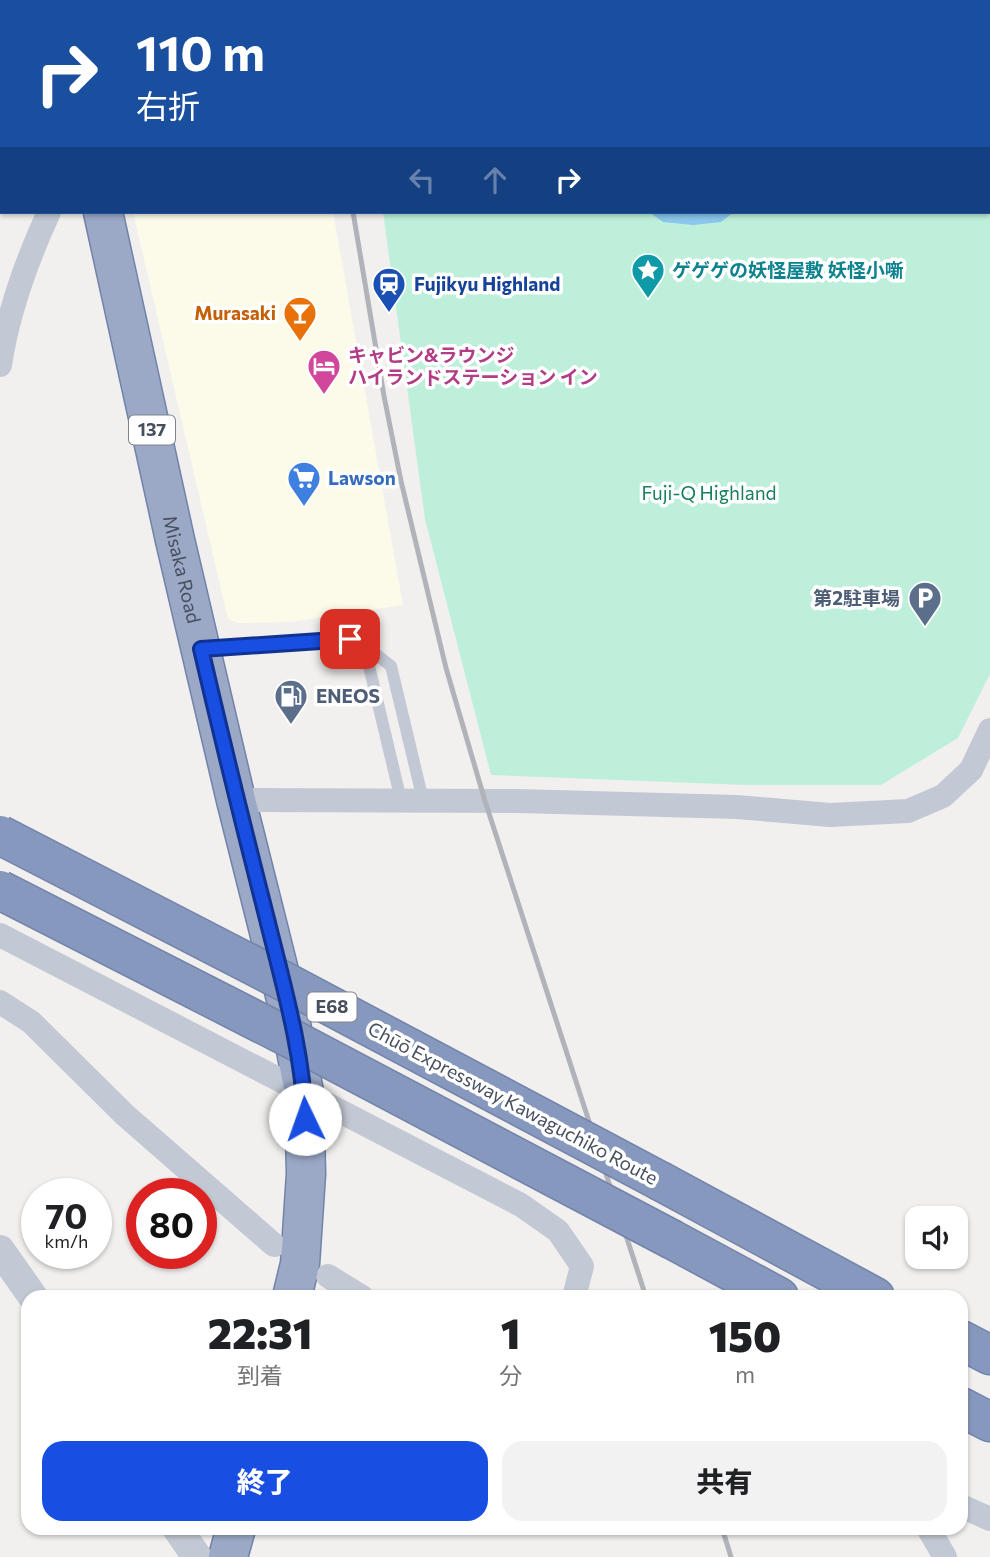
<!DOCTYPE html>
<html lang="ja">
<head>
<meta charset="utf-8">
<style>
  :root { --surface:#fff; --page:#f2f2f2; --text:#202124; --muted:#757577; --accent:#194ee2 }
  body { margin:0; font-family:Commissioner,"Noto Sans JP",sans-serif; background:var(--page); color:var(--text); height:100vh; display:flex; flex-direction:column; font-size:26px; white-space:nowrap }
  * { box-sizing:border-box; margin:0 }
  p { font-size:23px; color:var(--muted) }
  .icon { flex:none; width:38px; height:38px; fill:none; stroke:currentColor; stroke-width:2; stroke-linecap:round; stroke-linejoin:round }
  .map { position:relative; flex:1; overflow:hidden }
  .sheet { position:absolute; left:21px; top:1290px; width:947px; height:245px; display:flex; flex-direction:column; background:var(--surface); border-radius:21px; box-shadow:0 2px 5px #0004 }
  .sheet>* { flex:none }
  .banner { position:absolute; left:0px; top:0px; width:990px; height:214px; box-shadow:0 2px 5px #0004; background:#1a4fa0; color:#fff; overflow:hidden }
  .tools { position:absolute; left:905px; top:1206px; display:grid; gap:14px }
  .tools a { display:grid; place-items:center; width:63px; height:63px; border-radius:14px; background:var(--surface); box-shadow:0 2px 5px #0004; font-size:35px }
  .speed { position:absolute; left:21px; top:1178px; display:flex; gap:14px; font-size:35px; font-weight:700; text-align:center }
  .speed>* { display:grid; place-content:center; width:91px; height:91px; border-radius:50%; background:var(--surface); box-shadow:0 2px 5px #0004; line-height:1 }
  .speed small { font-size:18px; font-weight:400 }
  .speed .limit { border:10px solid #d22; background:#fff; color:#111 }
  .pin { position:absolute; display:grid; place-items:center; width:60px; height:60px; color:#fff; margin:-30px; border-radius:14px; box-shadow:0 4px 10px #0006 }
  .me { position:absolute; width:77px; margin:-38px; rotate:357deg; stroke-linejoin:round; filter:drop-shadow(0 0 5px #0008) }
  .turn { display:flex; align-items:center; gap:24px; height:147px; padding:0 21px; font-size:32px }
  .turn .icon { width:91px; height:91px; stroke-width:2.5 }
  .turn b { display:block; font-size:49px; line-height:60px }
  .lanes { display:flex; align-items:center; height:66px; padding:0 21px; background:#0003; justify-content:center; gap:35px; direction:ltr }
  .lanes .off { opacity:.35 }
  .eta { display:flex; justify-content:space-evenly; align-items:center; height:119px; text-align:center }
  .eta b { font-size:42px; font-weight:800; line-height:49px }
  .action { display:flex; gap:14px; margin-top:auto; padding:14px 21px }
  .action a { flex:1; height:80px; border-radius:21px; background:var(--accent); color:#fff; font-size:28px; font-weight:800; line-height:80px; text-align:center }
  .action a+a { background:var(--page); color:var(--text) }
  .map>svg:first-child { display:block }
  .commercial { fill:#fcfae9 }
  .green { fill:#beefda }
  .water { fill:#8bc7ec }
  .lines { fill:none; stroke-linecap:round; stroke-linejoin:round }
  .trunk-casing { stroke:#7283aa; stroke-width:41 }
  .motorway-casing { stroke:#7283aa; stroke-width:41 }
  .service { stroke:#c3c9d4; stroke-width:12 }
  .minor { stroke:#c3c9d4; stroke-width:24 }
  .tertiary { stroke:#c3c9d4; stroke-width:30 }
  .trunk { stroke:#9ba8c6; stroke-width:38 }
  .motorway { stroke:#8798be; stroke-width:38 }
  .rail { stroke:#b1b3ba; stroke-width:5 }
  .motorway-bridge-casing { stroke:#7283aa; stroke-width:41; stroke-linecap:butt }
  .motorway-bridge { stroke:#8798be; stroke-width:38 }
  .route-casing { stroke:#103393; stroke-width:18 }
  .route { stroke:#194ee2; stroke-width:12 }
  .labels { text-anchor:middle; stroke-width:7; stroke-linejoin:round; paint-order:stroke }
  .shield { fill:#fff; stroke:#7e848e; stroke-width:2 }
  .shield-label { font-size:18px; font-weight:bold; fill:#474f5d }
  .culture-label { font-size:19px; font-weight:bold; fill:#0d838f; stroke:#fff; text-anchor:start }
  .transit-label { font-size:19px; font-weight:bold; fill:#164399; stroke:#fff; text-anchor:start }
  .food-label { font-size:19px; font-weight:bold; fill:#c56008; stroke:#fff; text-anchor:end }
  .hotel-label { font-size:19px; font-weight:bold; fill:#b23c85; stroke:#fff; text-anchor:start }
  .shop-label { font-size:19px; font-weight:bold; fill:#366cbe; stroke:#fff; text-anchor:start }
  .park-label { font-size:19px; fill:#177f5d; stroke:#fff }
  .street-label { font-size:19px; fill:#474f5d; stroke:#fff }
  .service-label { font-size:19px; font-weight:bold; fill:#4e5e75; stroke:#fff; text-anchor:end }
</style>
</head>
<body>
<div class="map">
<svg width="990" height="1557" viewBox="0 0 990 1557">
  <rect width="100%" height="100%" fill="#f2f0ef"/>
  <!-- commercial -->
  <g class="commercial">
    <rect x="89" y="0" width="214" height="2"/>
    <polygon points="133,212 333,212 403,605 290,622 238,623 228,619"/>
  </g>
  <!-- green -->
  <polygon class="green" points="352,0 990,0 990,674 958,738 881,785 746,785 491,775 425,519 383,212 989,212 989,2"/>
  <!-- water -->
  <polygon class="water" points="649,212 734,212 721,222 693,225 663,222"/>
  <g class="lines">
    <defs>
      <g id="trunk">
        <polyline points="60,0 60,2"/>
        <path id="s1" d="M103,212L175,540L236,800L287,1003L304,1092L306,1174L300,1264L292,1297"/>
        <polyline points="228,1557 236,1528"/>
      </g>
      <g id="motorway">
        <polyline points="662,1182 875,1297"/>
        <polyline points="673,1240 779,1297"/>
        <polyline points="961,1340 990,1355"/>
        <polyline points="961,1407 990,1422"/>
      </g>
    </defs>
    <!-- trunk casing -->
    <use href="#trunk" class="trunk-casing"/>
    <!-- motorway casing -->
    <use href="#motorway" class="motorway-casing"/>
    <!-- service -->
    <g class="service">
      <polyline points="364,645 401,800"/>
      <polyline points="205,648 350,639 364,645 391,666 423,800"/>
    </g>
    <!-- minor -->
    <g class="minor">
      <path d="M0,365C8,312 27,260 49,212"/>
      <polyline points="236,800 518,801 737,807 830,815 908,811 943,796 971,770 990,730"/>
      <polyline points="0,935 521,1205 558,1231 582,1266 574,1297"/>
      <polyline points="0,1002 31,1022 125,1115 274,1245"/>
      <polyline points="328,1276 362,1297"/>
      <polyline points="961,1506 990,1519"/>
      <polyline points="928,1528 945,1557"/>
    </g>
    <!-- tertiary -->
    <g class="tertiary">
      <polyline points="0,1250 33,1297"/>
      <polyline points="177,1528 197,1557"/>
    </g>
    <!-- trunk -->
    <use href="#trunk" class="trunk"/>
    <!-- motorway -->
    <use href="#motorway" class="motorway"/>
    <!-- rail -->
    <g class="rail">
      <polyline points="326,0 326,2"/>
      <polyline points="353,212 384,396 401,481 446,668 485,801 646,1297"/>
      <polyline points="722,1528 731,1557"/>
    </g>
    <defs>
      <g id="motorway-bridge">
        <polyline points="0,835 291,985 662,1182"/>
        <polyline points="0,890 292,1039 673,1240"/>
      </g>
    </defs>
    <!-- motorway-bridge casing -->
    <use href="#motorway-bridge" class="motorway-bridge-casing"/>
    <!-- motorway-bridge -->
    <use href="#motorway-bridge" class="motorway-bridge"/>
  </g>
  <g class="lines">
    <defs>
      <path id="route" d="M305,1119C303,1052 283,984 267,919C244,829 222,739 201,649L350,639"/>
    </defs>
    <!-- route casing -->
    <use href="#route" class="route-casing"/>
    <!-- route -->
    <use href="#route" class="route"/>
  </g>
  <!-- icons -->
  <defs>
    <symbol id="sight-pin" viewBox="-11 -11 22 30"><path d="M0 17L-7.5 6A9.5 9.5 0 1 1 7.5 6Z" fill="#0f9aa8" stroke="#fff"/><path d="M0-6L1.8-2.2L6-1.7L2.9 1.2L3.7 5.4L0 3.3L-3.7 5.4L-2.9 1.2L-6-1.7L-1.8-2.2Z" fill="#fff"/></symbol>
    <symbol id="station-pin" viewBox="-11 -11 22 30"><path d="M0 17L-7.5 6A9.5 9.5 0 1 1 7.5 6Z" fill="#1a4fb4" stroke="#fff"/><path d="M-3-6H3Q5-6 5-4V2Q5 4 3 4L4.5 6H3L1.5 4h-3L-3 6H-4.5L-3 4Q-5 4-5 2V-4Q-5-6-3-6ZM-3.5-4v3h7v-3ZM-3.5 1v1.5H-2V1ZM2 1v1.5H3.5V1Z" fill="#fff"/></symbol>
    <symbol id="bar-pin" viewBox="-11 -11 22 30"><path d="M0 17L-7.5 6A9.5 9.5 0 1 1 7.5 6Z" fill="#e8710a" stroke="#fff"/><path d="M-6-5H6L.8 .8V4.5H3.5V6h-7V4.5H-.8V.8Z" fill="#fff"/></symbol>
    <symbol id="hotel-pin" viewBox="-11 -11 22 30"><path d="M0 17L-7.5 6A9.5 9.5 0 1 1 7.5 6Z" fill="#d1479c" stroke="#fff"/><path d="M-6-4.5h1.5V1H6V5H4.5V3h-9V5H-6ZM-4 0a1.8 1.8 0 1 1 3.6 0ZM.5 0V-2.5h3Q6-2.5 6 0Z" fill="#fff"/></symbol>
    <symbol id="supermarket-pin" viewBox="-11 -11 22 30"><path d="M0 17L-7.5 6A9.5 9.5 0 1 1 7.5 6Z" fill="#3f7fe0" stroke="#fff"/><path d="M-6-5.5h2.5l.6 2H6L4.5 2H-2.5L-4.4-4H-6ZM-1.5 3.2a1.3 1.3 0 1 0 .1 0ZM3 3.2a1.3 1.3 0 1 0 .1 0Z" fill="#fff"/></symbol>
    <symbol id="parking-pin" viewBox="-11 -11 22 30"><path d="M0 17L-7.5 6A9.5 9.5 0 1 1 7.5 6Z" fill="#5c6f8a" stroke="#fff"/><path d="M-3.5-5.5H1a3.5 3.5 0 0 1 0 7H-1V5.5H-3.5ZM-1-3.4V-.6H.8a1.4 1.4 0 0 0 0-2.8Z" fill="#fff"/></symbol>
    <symbol id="fuel-pin" viewBox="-11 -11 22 30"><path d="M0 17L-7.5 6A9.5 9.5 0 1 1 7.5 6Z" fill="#5c6f8a" stroke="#fff"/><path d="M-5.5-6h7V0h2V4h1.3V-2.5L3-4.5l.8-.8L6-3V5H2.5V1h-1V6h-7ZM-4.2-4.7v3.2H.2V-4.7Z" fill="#fff"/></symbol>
  </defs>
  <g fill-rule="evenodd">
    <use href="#sight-pin" x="629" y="251" width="38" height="52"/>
    <use href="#station-pin" x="370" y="265" width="38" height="52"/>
    <use href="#bar-pin" x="281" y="294" width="38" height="52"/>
    <use href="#hotel-pin" x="305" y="347" width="38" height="52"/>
    <use href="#supermarket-pin" x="285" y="459" width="38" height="52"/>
    <use href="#parking-pin" x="906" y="579" width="38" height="52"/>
    <use href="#fuel-pin" x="272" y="677" width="38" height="52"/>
  </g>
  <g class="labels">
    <!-- shield labels -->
    <g class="shield">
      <rect x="129" y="415.5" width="46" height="29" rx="5"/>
      <rect x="307.5" y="992.5" width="49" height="29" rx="5"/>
    </g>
    <g class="shield-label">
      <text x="152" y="436">137</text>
      <text x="332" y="1013">E68</text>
    </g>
    <!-- culture labels -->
    <g class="culture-label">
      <text x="672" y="277">ゲゲゲの妖怪屋敷 妖怪小噺</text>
    </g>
    <!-- transit labels -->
    <g class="transit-label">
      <text x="414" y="291">Fujikyu Highland</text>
    </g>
    <!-- food labels -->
    <g class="food-label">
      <text x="276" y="320">Murasaki</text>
    </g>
    <!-- hotel labels -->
    <g class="hotel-label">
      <text x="348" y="362">キャビン&amp;ラウンジ<tspan x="348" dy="22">ハイランドステーション イン</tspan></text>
    </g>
    <!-- shop labels -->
    <g class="shop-label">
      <text x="328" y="485">Lawson</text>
    </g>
    <!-- park labels -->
    <g class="park-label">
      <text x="709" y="500">Fuji-Q Highland</text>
    </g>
    <!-- street labels -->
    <g class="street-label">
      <text dy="7" stroke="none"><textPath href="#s1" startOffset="366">Misaka Road</textPath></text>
      <text transform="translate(513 1103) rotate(28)" y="7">Chūō Expressway Kawaguchiko Route</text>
    </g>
    <!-- service labels -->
    <g class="service-label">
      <text x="900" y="605">第2駐車場</text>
      <text x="316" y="703" text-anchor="start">ENEOS</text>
    </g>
  </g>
</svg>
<div class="tools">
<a><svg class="icon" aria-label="sound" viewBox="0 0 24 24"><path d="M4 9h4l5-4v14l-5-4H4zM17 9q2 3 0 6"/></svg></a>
</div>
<div class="speed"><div>70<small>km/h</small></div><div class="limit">80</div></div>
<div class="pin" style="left:350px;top:639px;background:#d93025"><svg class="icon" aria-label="arrive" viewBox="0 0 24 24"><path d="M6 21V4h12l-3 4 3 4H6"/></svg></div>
<svg class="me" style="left:305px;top:1119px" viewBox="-20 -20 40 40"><circle r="19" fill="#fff"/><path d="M0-13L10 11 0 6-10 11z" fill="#194ee2"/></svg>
<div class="banner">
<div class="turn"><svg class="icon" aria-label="right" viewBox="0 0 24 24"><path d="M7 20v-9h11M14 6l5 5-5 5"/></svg><div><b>110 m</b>右折</div></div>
<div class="lanes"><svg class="icon off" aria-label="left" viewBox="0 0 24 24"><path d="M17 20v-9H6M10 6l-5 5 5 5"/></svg><svg class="icon off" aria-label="ahead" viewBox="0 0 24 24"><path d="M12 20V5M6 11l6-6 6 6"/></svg><svg class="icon" aria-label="right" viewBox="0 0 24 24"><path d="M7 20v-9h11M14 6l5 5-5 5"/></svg></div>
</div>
<section class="sheet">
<div class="eta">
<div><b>22:31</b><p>到着</p></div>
<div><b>1</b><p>分</p></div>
<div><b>150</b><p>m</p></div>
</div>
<div class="action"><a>終了</a><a>共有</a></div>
</section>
</div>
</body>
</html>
